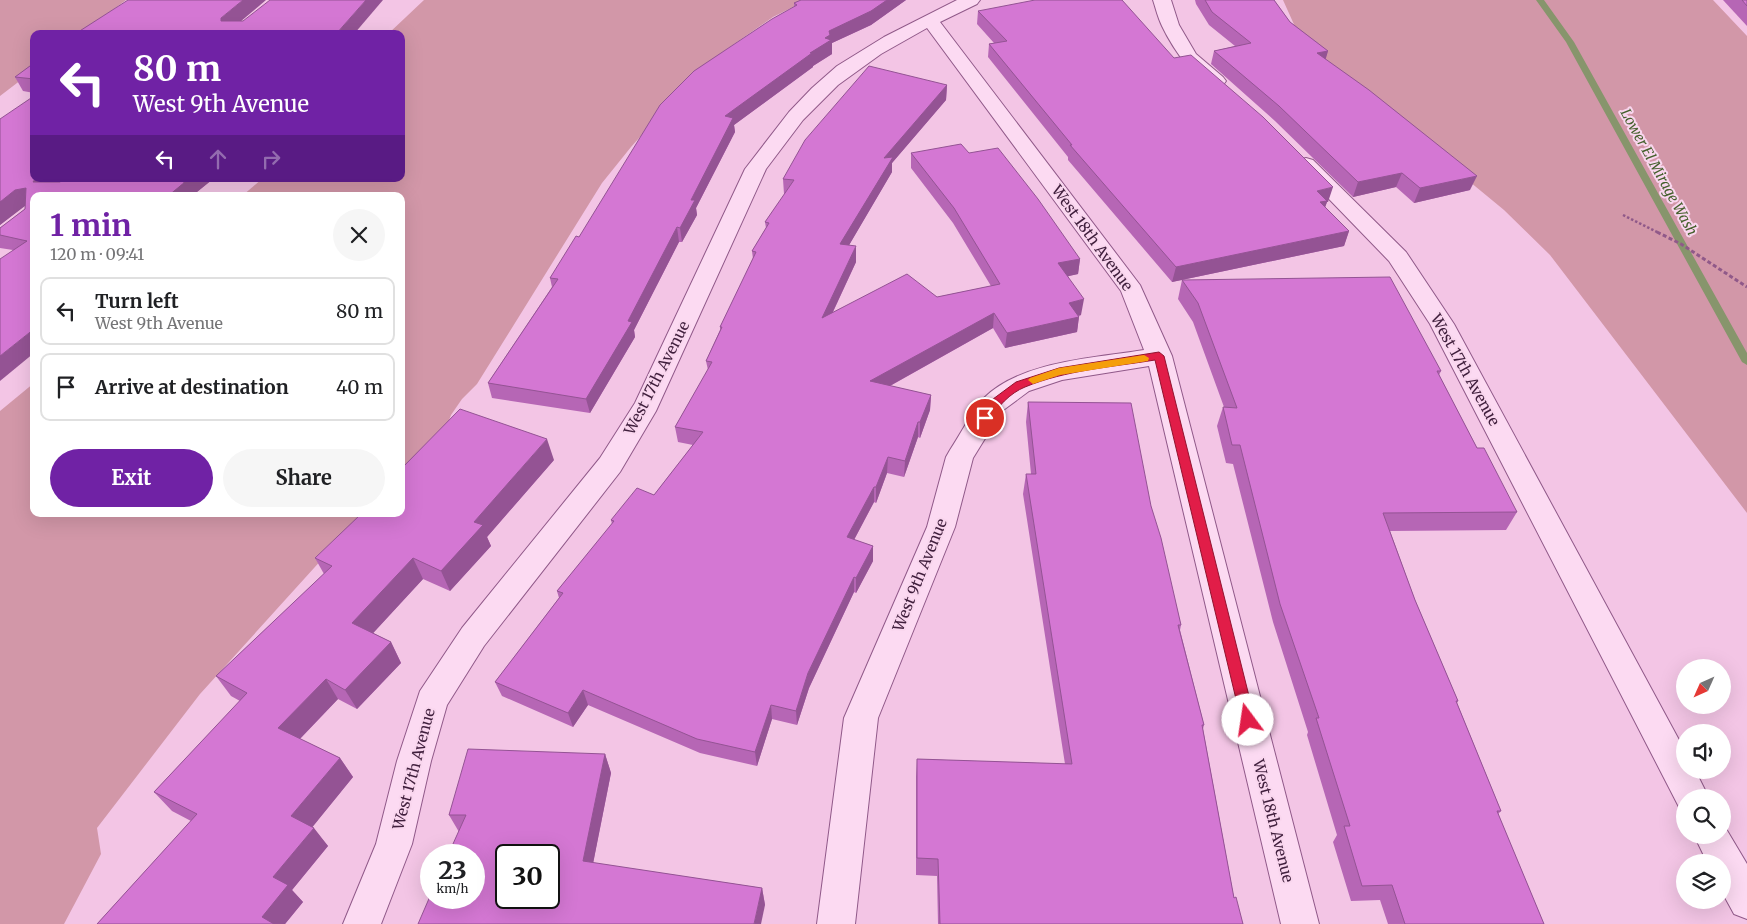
<!DOCTYPE html>
<html lang="en">
<head>
<meta charset="utf-8">
<style>
  :root { --surface:#fff; --page:#f6f6f6; --text:#202124; --muted:#757577; --line:#e0e0e0; --accent:#7022a5 }
  body { margin:0; font-family:Merriweather,serif; background:var(--page); color:var(--text); height:100vh; display:flex; flex-direction:column; font-size:19px; white-space:nowrap }
  * { box-sizing:border-box; margin:0 }
  p { font-size:16px; color:var(--muted) }
  .icon { flex:none; width:28px; height:28px; fill:none; stroke:currentColor; stroke-width:2; stroke-linecap:round; stroke-linejoin:round }
  .map { position:relative; flex:1; overflow:hidden }
  .panel { position:absolute; left:30px; top:192px; width:375px; height:325px; display:flex; flex-direction:column; background:var(--surface); border-radius:10px; box-shadow:0 5px 20px #0002 }
  .panel>* { flex:none }
  .banner { position:absolute; left:30px; top:30px; width:375px; height:152px; border-radius:10px; box-shadow:0 5px 20px #0002; background:#7022a5; color:#fff; overflow:hidden }
  .needle { width:32px; rotate:225deg }
  .buttons { position:absolute; left:1676px; top:659px; display:grid; gap:10px }
  .buttons a { display:grid; place-items:center; width:55px; height:55px; border-radius:50%; background:var(--surface); box-shadow:0 5px 20px #0002; font-size:25px }
  .speed { position:absolute; left:420px; top:844px; display:flex; gap:10px; font-size:25px; font-weight:700; text-align:center }
  .speed>* { display:grid; place-content:center; width:65px; height:65px; border-radius:50%; background:var(--surface); box-shadow:0 5px 20px #0002; line-height:1 }
  .speed small { font-size:12px; font-weight:400 }
  .speed .limit { border:2px solid #111; border-radius:8px; background:#fff; color:#111 }
  .pin { position:absolute; display:grid; place-items:center; width:42px; height:42px; color:#fff; margin:-21px; border:2px solid #fff; border-radius:50%; box-shadow:0 1px 5px #0007 }
  .me { position:absolute; width:55px; margin:-28px; rotate:346deg; stroke-linejoin:round; filter:drop-shadow(0 0 4px #0008) }
  .turn { display:flex; align-items:center; gap:18px; height:105px; padding:0 20px; font-size:22px }
  .turn .icon { width:65px; height:65px; stroke-width:2.5 }
  .turn b { display:block; font-size:35px; line-height:42px }
  .lanes { display:flex; align-items:center; height:48px; padding:0 20px; background:#0003; justify-content:center; gap:25px; direction:ltr }
  .lanes .off { opacity:.35 }
  .round { display:grid; place-items:center; flex:none; width:52px; height:52px; border-radius:26px; background:var(--page) }
  .summary { display:flex; align-items:center; justify-content:space-between; height:85px; padding:0 20px }
  h1 { font-size:30px; font-weight:700; line-height:38px; color:var(--accent) }
  .cta { display:flex; gap:10px; margin-top:auto; padding:10px 20px }
  .cta a { flex:1; height:58px; border-radius:30px; background:var(--accent); color:#fff; font-size:20px; font-weight:700; line-height:58px; text-align:center }
  .cta a+a { background:var(--page); color:var(--text) }
  ul { padding:0; list-style:none }
  li { display:flex; align-items:center; gap:15px; height:68px; margin:0 10px 8px; padding:0 10px; border:2px solid var(--line); border-radius:10px }
  li div { flex:1 }
  li b { display:block; font-size:19px }
  li em { font-style:normal }
  .map>svg:first-child { display:block }
  .green { fill:#d297a8 }
  .lines { fill:none; stroke-linecap:round; stroke-linejoin:round }
  .stream { fill:#87956c; fill-rule:evenodd }
  .minor-casing { stroke:#905989; stroke-width:2 }
  .path-far1 { stroke:#905989; stroke-width:2.5; stroke-dasharray:2.5 2; stroke-linecap:butt }
  .path { stroke:#905989; stroke-width:3; stroke-dasharray:4 2.5; stroke-linecap:butt }
  .minor { fill:#fcdaf2; fill-rule:evenodd }
  .wall { fill:#b666b5 }
  .shaded-wall { fill:#945394 }
  .building { fill:#d477d3; stroke:#945394; fill-rule:evenodd }
  .route { fill:#e11d48; stroke:#92132f }
  .slow { fill:#f59e0b }
  .labels { text-anchor:middle; stroke-width:4; stroke-linejoin:round; paint-order:stroke }
  .far-water-label { font-size:14px; font-style:italic; fill:#44602c; stroke:#f9d6ee }
  .street-label { font-size:15px; fill:#3f1e3c; stroke:#f9d6ee }
</style>
</head>
<body>
<div class="map">
<svg width="1747" height="924" viewBox="0 0 1747 924">
  <rect width="100%" height="100%" fill="#f3c5e5"/>
  <!-- green -->
  <g class="green">
    <polygon points="0,0 126,0 81,34 34,34 34,70 0,96"/>
    <polygon points="424,0 807,0 773,17 727,49 675,98 631,147 602,183 477,384 462,399 451,415 445,431 401,486 401,196 242,196 262,179 401,179 401,34 388,34"/>
    <polygon points="1283,0 1713,0 1747,36 1747,513 1550,255 1504,210 1322,60 1301,40"/>
    <polygon points="34,383 34,514 375,514 343,536 200,694 97,828 101,854 64,924 0,924 0,411"/>
  </g>
  <g class="lines">
    <!-- stream -->
    <polygon class="stream" points="1536,0 1544,0 1574,42 1747,353 1747,365 1742,362 1566,42"/>
    <defs>
      <g id="minor">
        <path d="M957,0H980L977,4L940,22L1140,285L1172,356L1319,924H1281L1149,366L1062,380L1029,391L1002,411L973,458L955,527L878,718L855,924H817L844,718L927,527L946,457L950,450C960,435 973,410 984,398C1021,361 1095,358 1144,350L1121,291L927,28L881,54L838,85L803,120L766,169L656,411L620,472L484,646L447,705L431,761L412,844L381,924H343L376,844L397,761L420,691L462,628L600,458L635,403L745,169L789,112L812,88L837,66L884,37Z"/>
        <path d="M1153,0H1171L1179,25L1196,54L1223,77L1226,81L1223,85C1199,91 1171,45 1162,26C1158,18 1156,9 1153,0Z"/>
        <polygon points="1306,158 1313,160 1406,252 1454,324 1685,751 1685,770 1695,770 1709,798 1685,798 1685,812 1680,809 1430,324 1389,261 1299,168 1296,164 1299,160"/>
        <polygon points="1722,822 1747,864 1747,919 1734,914 1722,892 1722,862 1707,862 1694,835 1722,835"/>
      </g>
    </defs>
    <!-- minor casing -->
    <use href="#minor" class="minor-casing"/>
    <!-- path-far1 -->
    <polyline class="path-far1" points="1623,215 1659,233"/>
    <!-- path -->
    <polyline class="path" points="1657,232 1681,244 1747,287"/>
    <!-- minor -->
    <use href="#minor" class="minor"/>
  </g>
  <!-- wall -->
  <g class="wall">
    <polygon points="801,0 906,0 871,25 832,43 832,54 813,66 813,67 734,125 735,132 696,208 697,215 682,242 679,242 634,330 635,337 590,413 492,398 488,383 552,287 550,278 579,237 794,7 794,3"/>
    <polygon points="1195,0 1274,0 1290,22 1328,51 1325,59 1470,190 1414,203 1396,187 1353,197 1275,121 1211,64 1214,51 1235,46 1209,25 1196,4"/>
    <polygon points="1723,0 1747,0 1747,26"/>
    <polygon points="978,11 1174,58 1328,202 1327,202 1325,207 1349,231 1344,246 1172,282 1068,160 1068,157 988,57 989,44 994,43 977,24"/>
    <polygon points="34,63 34,93 23,91 15,77"/>
    <polygon points="947,85 946,100 892,163 892,172 849,245 856,262 833,312 937,297 991,286 953,223 911,168 911,153 969,153 1080,259 1078,274 1068,276 1081,315 1079,316 1077,332 1005,348 993,328 890,386 931,395 930,410 920,438 918,437 904,477 887,473 876,503 874,502 854,540 873,546 873,561 856,593 854,592 809,688 797,725 772,719 757,766 700,753 588,705 573,727 502,696 495,682 559,598 557,591 612,524 611,520 654,495 693,445 678,442 675,427 708,370 706,361 720,330 720,327 753,259 752,251 766,228 765,222 785,194 784,194 783,179"/>
    <polygon points="0,119 34,179 62,179 57,182 60,182 64,179 213,179 192,196 34,196 34,353 13,250 0,248 0,228 25,209 25,205 0,225"/>
    <polygon points="1182,280 1441,371 1439,375 1477,448 1517,512 1506,530 1390,531 1415,600 1458,701 1457,703 1501,811 1498,814 1544,924 1388,924 1380,900 1351,901 1333,842 1337,835 1307,735 1308,732 1273,622 1233,464 1226,463 1217,426 1223,407 1224,407 1193,322 1178,299"/>
    <polygon points="1028,402 1151,506 1181,625 1180,630 1204,725 1203,729 1234,898 1243,924 938,924 937,876 916,875 916,777 917,759 1065,764 1023,494 1026,474 1031,474 1026,422"/>
    <polygon points="554,460 487,537 491,546 450,591 423,579 373,633 391,642 401,663 357,709 338,699 300,739 340,758 353,777 312,827 328,846 292,890 303,902 285,924 97,924 191,821 172,811 154,792 240,701 231,696 216,676 324,574 315,558"/>
    <polygon points="605,754 611,773 593,863 762,888 765,905 459,832 449,815"/>
  </g>
  <!-- shaded-wall -->
  <g class="shaded-wall">
    <polygon points="243,0 266,0 227,33 221,21 221,18"/>
    <polygon points="366,0 383,0 354,34 336,34"/>
    <polygon points="887,0 906,0 871,25 832,43 832,54 813,66 813,67 734,125 735,132 696,208 697,215 682,242 680,228 725,116 810,53 825,38 829,31"/>
    <polygon points="1328,51 1324,65 1317,53"/>
    <polygon points="947,85 946,100 892,163 892,172 841,259 840,244 884,158"/>
    <polygon points="1402,173 1396,187 1353,197 1358,182"/>
    <polygon points="1477,176 1470,190 1414,203 1420,188"/>
    <polygon points="35,179 62,179 46,189 33,182"/>
    <polygon points="187,179 213,179 192,196 168,196"/>
    <polygon points="1333,187 1328,202 1327,202 1322,216 1317,191"/>
    <polygon points="26,188 34,204 25,206 0,225 0,202 15,190"/>
    <polygon points="677,227 679,242 634,330 635,337 590,413 586,399 628,321"/>
    <polygon points="1349,231 1344,246 1172,282 1176,267"/>
    <polygon points="856,246 856,262 823,333 822,318"/>
    <polygon points="1080,259 1078,274 1056,279 1058,263"/>
    <polygon points="1084,299 1081,315 1067,318 1069,303"/>
    <polygon points="994,313 993,328 870,397 870,381"/>
    <polygon points="1079,317 1077,332 1005,348 1007,333"/>
    <polygon points="34,329 34,353 0,381 0,356"/>
    <polygon points="931,395 930,410 920,438 920,422"/>
    <polygon points="918,422 918,437 904,477 905,461"/>
    <polygon points="547,439 554,460 487,537 491,546 450,591 441,571 474,522"/>
    <polygon points="888,457 887,473 876,503 876,487"/>
    <polygon points="874,487 874,502 847,553 847,537"/>
    <polygon points="873,546 873,561 856,593 856,578"/>
    <polygon points="413,558 423,579 364,643 352,623"/>
    <polygon points="854,577 854,592 809,688 797,725 796,711 808,673"/>
    <polygon points="391,642 401,663 357,709 345,690"/>
    <polygon points="326,679 338,699 292,747 278,728"/>
    <polygon points="583,690 588,705 573,727 568,713"/>
    <polygon points="771,705 772,719 757,766 755,752"/>
    <polygon points="605,754 611,773 590,879 583,861"/>
    <polygon points="340,758 353,777 306,835 291,816"/>
    <polygon points="314,828 328,846 292,890 303,902 285,924 268,924 262,917 273,877"/>
    <polygon points="762,888 765,905 761,924 754,924"/>
  </g>
  <!-- building -->
  <g class="building">
    <polygon points="128,0 243,0 221,18 221,21 243,21 270,0 366,0 336,34 75,34"/>
    <polygon points="801,0 887,0 871,11 829,31 830,35 825,38 831,40 810,53 812,53 725,116 733,118 691,200 695,200 680,228 677,227 628,321 632,322 586,399 488,383 558,279 550,278 576,236 579,237 660,105 694,71 772,19 797,5 794,3"/>
    <polygon points="1035,0 1122,0 1174,58 1191,55 1263,117 1333,187 1317,191 1327,201 1320,202 1349,231 1176,267 1070,145 1072,145 989,44 1007,41 978,11"/>
    <polygon points="1205,0 1274,0 1290,22 1328,51 1317,53 1369,90 1477,176 1420,188 1402,173 1358,182 1279,106 1214,51 1251,43 1212,12"/>
    <polygon points="1742,0 1747,0 1747,6"/>
    <polygon points="34,63 34,79 15,77"/>
    <polygon points="869,66 947,85 884,158 893,157 840,244 856,246 822,318 907,274 937,297 1000,284 954,208 911,153 961,144 969,153 998,148 1038,199 1080,259 1058,263 1084,299 1069,303 1079,317 1007,333 994,313 870,381 931,395 920,422 918,422 905,461 888,457 876,487 874,487 847,537 873,546 856,578 854,577 808,673 796,711 771,705 755,752 697,739 583,690 568,713 495,682 563,593 557,591 614,521 611,520 637,488 654,495 703,432 675,427 712,362 706,361 722,327 720,327 756,252 752,251 769,223 765,222 794,180 783,179 805,140"/>
    <polygon points="34,96 34,179 35,179 33,182 60,182 64,179 187,179 183,182 185,182 168,196 34,196 34,329 0,356 0,259 27,241 0,235 0,228 25,209 26,188 15,190 0,202 0,119"/>
    <polygon points="1390,277 1441,371 1437,371 1477,448 1484,448 1517,512 1383,513 1415,600 1458,701 1456,701 1501,811 1497,811 1544,924 1405,924 1392,885 1362,886 1344,826 1350,826 1316,718 1319,718 1280,604 1240,445 1232,445 1223,407 1237,408 1198,303 1182,280"/>
    <polygon points="1028,402 1131,403 1151,506 1161,538 1181,625 1178,625 1204,725 1202,725 1234,898 1236,897 1243,924 940,924 938,859 917,858 917,759 1072,764 1026,474 1036,474"/>
    <polygon points="460,409 547,439 474,522 483,525 441,571 413,558 352,623 391,642 345,690 326,679 278,728 340,758 291,816 314,828 273,877 288,885 262,917 274,924 97,924 197,814 154,792 247,693 216,676 332,566 315,558 361,514 401,514 401,469"/>
    <path d="M468,749L605,754L583,861L762,888L754,924H418L431,894V898H474V855H448L466,815H449ZM506,855H549V898H506Z"/>
  </g>
  <!-- route -->
  <path class="route" d="M1159,352L1164,356L1255,720L1253,724L1248,726L1243,724L1241,720L1155,360C1112,367 1066,370 1025,387C1010,393 997,407 989,421H981L979,418L989,402L1016,382L1059,368Z"/>
  <!-- slow -->
  <polygon class="slow" points="1144,355 1149,358 1148,361 1060,375 1033,384 1028,380 1030,378 1059,368"/>
  <g class="labels">
    <!-- far-water labels -->
    <g class="far-water-label">
      <text transform="translate(1659 172) rotate(61)" y="5">Lower El Mirage Wash</text>
    </g>
    <!-- street labels -->
    <g class="street-label">
      <text transform="translate(1092 238) rotate(54)" y="5">West 18th Avenue</text>
      <text transform="translate(1465 370) rotate(61)" y="5">West 17th Avenue</text>
      <text transform="translate(657 378) rotate(-63)" y="5">West 17th Avenue</text>
      <text transform="translate(920 575) rotate(-68)" y="5">West 9th Avenue</text>
      <text transform="translate(414 769) rotate(-75)" y="5">West 17th Avenue</text>
      <text transform="translate(1273 821) rotate(76)" y="5">West 18th Avenue</text>
    </g>
  </g>
</svg>
<div class="buttons">
<a><svg class="needle" viewBox="-14 -14 28 28"><path d="M0-13l5 13h-10z" fill="#e53935"/><path d="M0 13l5-13h-10z" fill="#757577"/></svg></a>
<a><svg class="icon" aria-label="sound" viewBox="0 0 24 24"><path d="M4 9h4l5-4v14l-5-4H4zM17 9q2 3 0 6"/></svg></a>
<a><svg class="icon" aria-label="search" viewBox="0 0 24 24"><circle cx="10" cy="10" r="6"/><path d="M15 15l6 6"/></svg></a>
<a><svg class="icon" aria-label="layers" viewBox="0 0 24 24"><path d="M12 4l9 5-9 5-9-5zM3 14l9 5 9-5"/></svg></a>
</div>
<div class="speed"><div>23<small>km/h</small></div><div class="limit">30</div></div>
<div class="pin" style="left:985px;top:418px;background:#d93025"><svg class="icon" aria-label="arrive" viewBox="0 0 24 24"><path d="M6 21V4h12l-3 4 3 4H6"/></svg></div>
<svg class="me" style="left:1248px;top:720px" viewBox="-20 -20 40 40"><circle r="19" fill="#fff"/><path d="M0-13L10 11 0 6-10 11z" fill="#e11d48"/></svg>
<div class="banner">
<div class="turn"><svg class="icon" aria-label="left" viewBox="0 0 24 24"><path d="M17 20v-9H6M10 6l-5 5 5 5"/></svg><div><b>80 m</b>West 9th Avenue</div></div>
<div class="lanes"><svg class="icon" aria-label="left" viewBox="0 0 24 24"><path d="M17 20v-9H6M10 6l-5 5 5 5"/></svg><svg class="icon off" aria-label="ahead" viewBox="0 0 24 24"><path d="M12 20V5M6 11l6-6 6 6"/></svg><svg class="icon off" aria-label="right" viewBox="0 0 24 24"><path d="M7 20v-9h11M14 6l5 5-5 5"/></svg></div>
</div>
<section class="panel">
<div class="summary"><div><h1>1 min</h1><p>120 m · 09:41</p></div><a class="round"><svg class="icon" aria-label="close" viewBox="0 0 24 24"><path d="M6 6l12 12M18 6L6 18"/></svg></a></div>
<ul>
<li><svg class="icon" aria-label="left" viewBox="0 0 24 24"><path d="M17 20v-9H6M10 6l-5 5 5 5"/></svg><div><b>Turn left</b><p>West 9th Avenue</p></div><em>80 m</em></li>
<li><svg class="icon" aria-label="arrive" viewBox="0 0 24 24"><path d="M6 21V4h12l-3 4 3 4H6"/></svg><div><b>Arrive at destination</b></div><em>40 m</em></li>
</ul>
<div class="cta"><a>Exit</a><a>Share</a></div>
</section>
</div>
</body>
</html>
